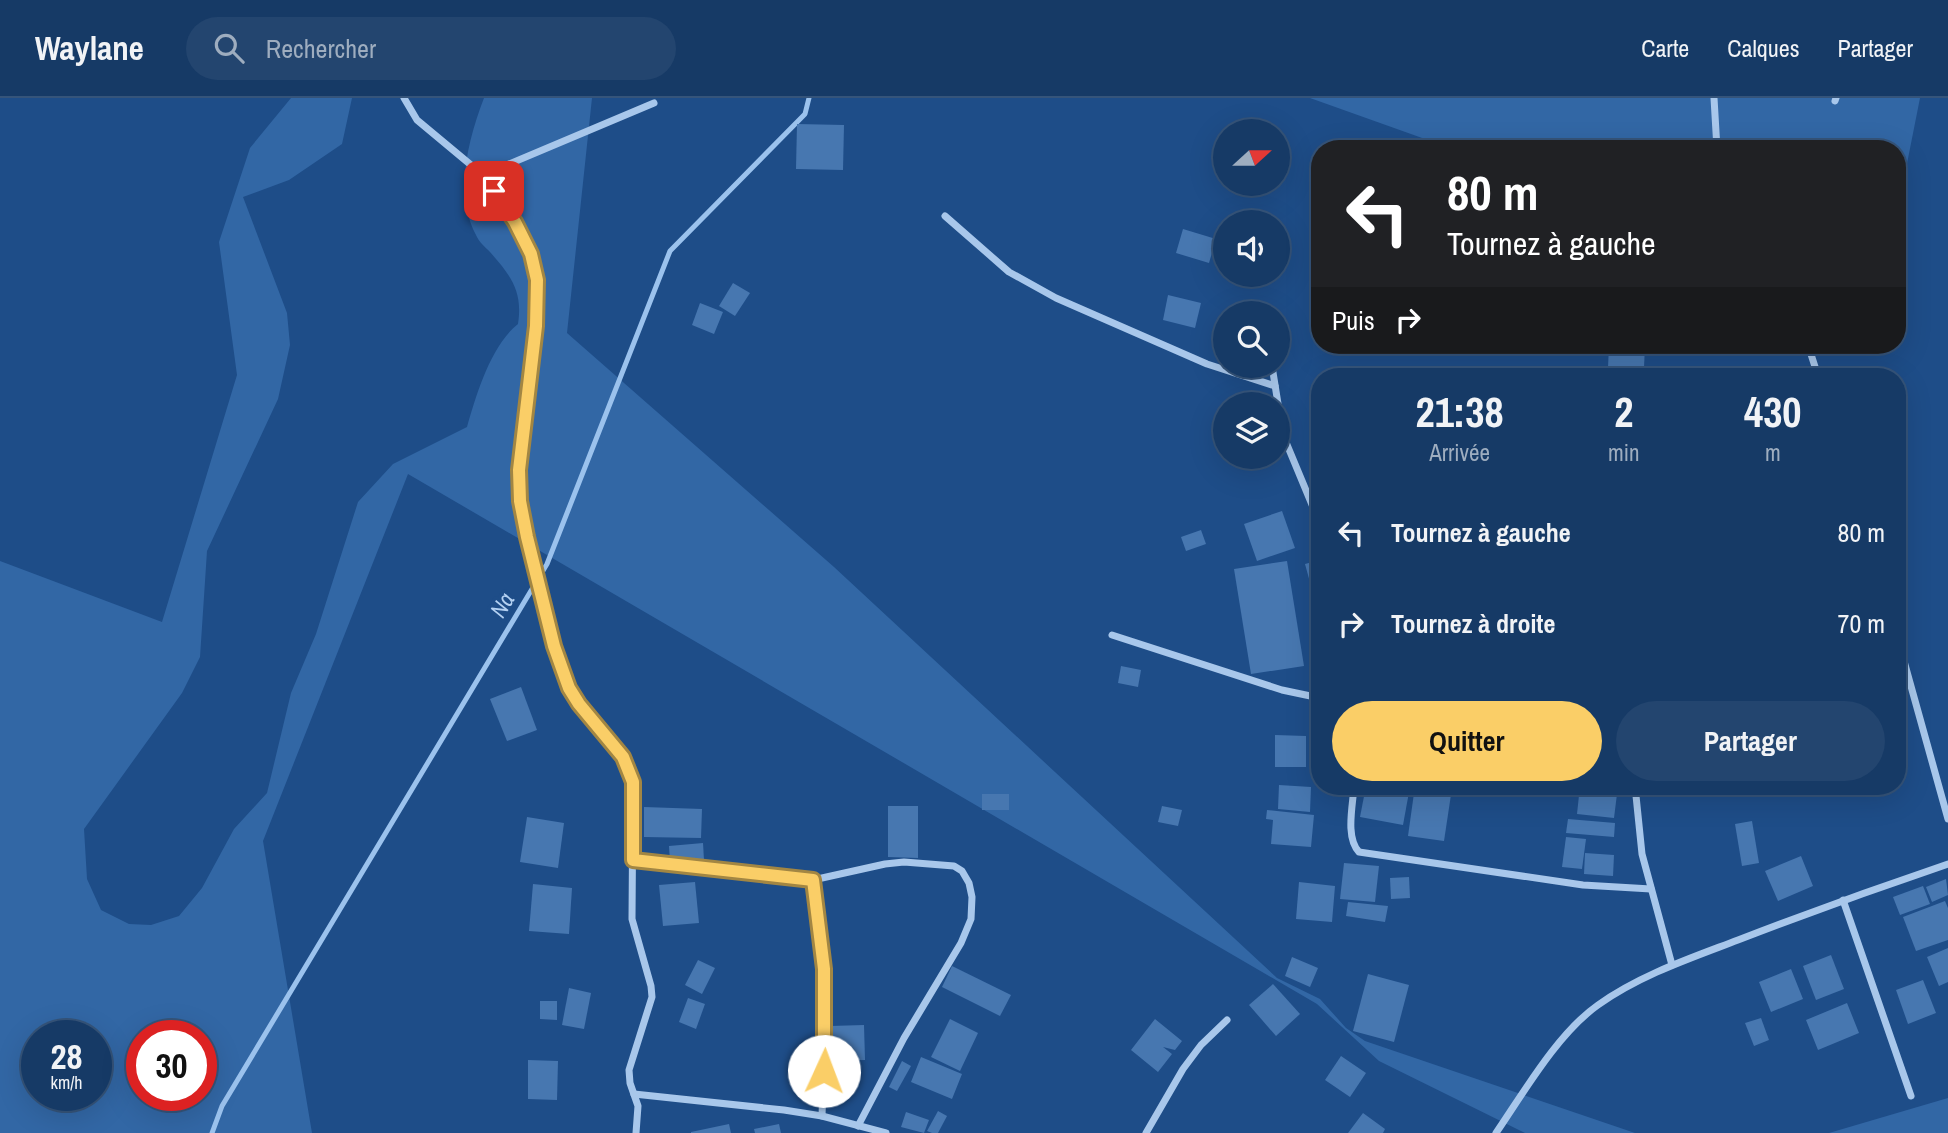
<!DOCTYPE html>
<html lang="fr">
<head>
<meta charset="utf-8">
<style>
  :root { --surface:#163a66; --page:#23456f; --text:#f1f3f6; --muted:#9eadbf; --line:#35547a; --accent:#face67 }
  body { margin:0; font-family:"Archivo Narrow",sans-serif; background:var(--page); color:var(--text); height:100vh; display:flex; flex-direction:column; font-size:26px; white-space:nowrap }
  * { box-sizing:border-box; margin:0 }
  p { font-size:23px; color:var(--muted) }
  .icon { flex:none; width:38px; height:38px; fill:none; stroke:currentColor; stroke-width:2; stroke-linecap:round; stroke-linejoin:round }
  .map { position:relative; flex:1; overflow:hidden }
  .side { position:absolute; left:1311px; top:270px; width:595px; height:427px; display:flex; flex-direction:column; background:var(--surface); border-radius:28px; box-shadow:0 7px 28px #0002,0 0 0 2px var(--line) }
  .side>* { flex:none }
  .hud { position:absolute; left:1311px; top:42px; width:595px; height:214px; border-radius:28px; box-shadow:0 7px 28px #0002,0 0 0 2px var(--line); background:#202124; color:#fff; overflow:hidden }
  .needle { width:46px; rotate:69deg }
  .controls { position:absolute; left:1213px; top:21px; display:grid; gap:14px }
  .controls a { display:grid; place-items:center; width:77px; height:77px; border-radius:50%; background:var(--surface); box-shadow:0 7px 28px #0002,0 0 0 2px var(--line); font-size:35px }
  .speed { position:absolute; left:21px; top:922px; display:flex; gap:14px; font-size:35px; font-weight:700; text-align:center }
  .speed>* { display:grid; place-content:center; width:91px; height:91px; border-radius:50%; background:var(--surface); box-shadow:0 7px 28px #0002,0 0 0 2px var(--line); line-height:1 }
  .speed small { font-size:18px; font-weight:400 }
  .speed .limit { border:10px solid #d22; background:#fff; color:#111 }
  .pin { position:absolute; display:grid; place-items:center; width:60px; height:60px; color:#fff; margin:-30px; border-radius:14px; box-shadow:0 4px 10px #0006 }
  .me { position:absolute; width:77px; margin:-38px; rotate:2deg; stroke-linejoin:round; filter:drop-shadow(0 0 5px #0008) }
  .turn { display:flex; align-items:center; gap:24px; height:147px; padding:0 21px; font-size:32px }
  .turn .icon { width:91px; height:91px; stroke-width:2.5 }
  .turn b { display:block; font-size:49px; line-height:60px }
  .then { display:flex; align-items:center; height:66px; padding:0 21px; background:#0003; gap:14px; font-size:26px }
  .eta { display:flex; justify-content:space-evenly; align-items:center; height:119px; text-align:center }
  .eta b { font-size:42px; font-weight:700; line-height:49px }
  .cta { display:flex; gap:14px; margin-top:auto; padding:14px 21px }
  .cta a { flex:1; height:80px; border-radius:42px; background:var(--accent); color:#111; font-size:28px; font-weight:700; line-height:80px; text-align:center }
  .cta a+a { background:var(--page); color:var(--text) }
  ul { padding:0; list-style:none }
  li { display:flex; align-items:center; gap:21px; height:91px; padding:0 21px }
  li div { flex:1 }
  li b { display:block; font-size:26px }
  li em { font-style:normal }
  header { display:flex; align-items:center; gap:42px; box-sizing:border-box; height:98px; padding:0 35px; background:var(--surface); border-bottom:2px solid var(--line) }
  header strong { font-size:33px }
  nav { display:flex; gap:38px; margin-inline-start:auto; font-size:24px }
  .search { width:490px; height:63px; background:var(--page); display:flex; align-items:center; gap:18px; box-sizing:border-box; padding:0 24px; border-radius:38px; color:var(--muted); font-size:26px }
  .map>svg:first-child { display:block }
  .green { fill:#3267a5; fill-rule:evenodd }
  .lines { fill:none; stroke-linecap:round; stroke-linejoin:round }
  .stream { stroke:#9bc2ed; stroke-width:5 }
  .building { fill:#4777b0 }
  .minor { stroke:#a8c7eb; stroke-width:7 }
  .route-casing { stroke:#a28643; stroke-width:18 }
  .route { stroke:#face67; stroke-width:12 }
  .labels { text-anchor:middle; stroke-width:7; stroke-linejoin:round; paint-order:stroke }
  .water-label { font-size:23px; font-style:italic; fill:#b4d1f2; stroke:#1e4d88 }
</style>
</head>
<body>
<header>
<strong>Waylane</strong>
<div class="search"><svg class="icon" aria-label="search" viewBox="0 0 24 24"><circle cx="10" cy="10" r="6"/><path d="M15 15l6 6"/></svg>Rechercher</div>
<nav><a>Carte</a><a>Calques</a><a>Partager</a></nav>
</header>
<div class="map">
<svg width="1948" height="1035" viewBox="0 0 1948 1035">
  <rect width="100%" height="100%" fill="#1e4d88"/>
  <!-- green -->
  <g class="green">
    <path d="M291,0H352L342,46L289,82L243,99L287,215L290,247L278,301L207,453L200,559L182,595L84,731L87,781L101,812L129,826L151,827L179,818L202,790L234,731L267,695L291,595L316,536L358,404L393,366L467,329C476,297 491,247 518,226C523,193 511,178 490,154C485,149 479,144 476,137C454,95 468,42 484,0H592L567,235L834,469L1277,880L1320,901L1346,930L1365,943L1635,1035H1525L1379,963L1317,906L408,376L263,743L312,1035H0V463L162,524L237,277L219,144L250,50ZM37,938H96V998H37ZM142,938H201V998H142Z"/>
    <polygon points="1310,0 1920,0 1897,116 1897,51 1453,51"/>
    <polygon points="1948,1000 1948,1035 1829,1035"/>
  </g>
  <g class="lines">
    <!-- stream -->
    <polyline class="stream" points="212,1035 222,1008 547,466 670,153 805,16 809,0"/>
  </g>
  <!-- building -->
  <g class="building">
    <polygon points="797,26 844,27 843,72 796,71"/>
    <polygon points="1183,131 1216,141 1209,165 1176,155"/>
    <polygon points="733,185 750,195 735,218 719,208"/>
    <polygon points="1168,197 1201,205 1195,230 1163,222"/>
    <polygon points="700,205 723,214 714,236 692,227"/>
    <polygon points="1609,247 1645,247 1644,270 1608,270"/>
    <polygon points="1282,413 1295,450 1257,463 1244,426"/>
    <polygon points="1201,432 1206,446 1186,453 1181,439"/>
    <polygon points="1287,463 1304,568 1251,576 1234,471"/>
    <polygon points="1316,463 1320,486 1311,488 1305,466"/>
    <polygon points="1121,568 1141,572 1138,589 1118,585"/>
    <polygon points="521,589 537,632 507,643 490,601"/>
    <polygon points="1275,637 1306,638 1306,669 1275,669"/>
    <polygon points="1279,687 1311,689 1310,714 1278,711"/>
    <polygon points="1366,688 1409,694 1403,727 1360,719"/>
    <polygon points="1415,688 1452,690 1444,743 1408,738"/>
    <polygon points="1580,688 1618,688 1614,720 1577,716"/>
    <polygon points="1708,688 1724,688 1726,696 1711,699"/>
    <rect x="982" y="696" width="27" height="16"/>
    <polygon points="888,708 918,708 918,760 888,759"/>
    <polygon points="1162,708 1182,712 1178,728 1158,724"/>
    <polygon points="644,709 702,711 701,740 644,739"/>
    <polygon points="1267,712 1314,717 1311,749 1271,746 1273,722 1266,721"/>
    <polygon points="527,719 564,725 558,770 520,764"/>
    <polygon points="1568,721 1615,725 1614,739 1566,735"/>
    <polygon points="1752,723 1759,765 1742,768 1735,726"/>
    <polygon points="1566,739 1586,741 1582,771 1562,769"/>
    <polygon points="703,745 704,762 670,765 669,748"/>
    <polygon points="1585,755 1614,757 1613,778 1584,776"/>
    <polygon points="1801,758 1813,788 1778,803 1765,773"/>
    <polygon points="1344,765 1379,768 1375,804 1340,801"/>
    <polygon points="1409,779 1410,800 1391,801 1390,780"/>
    <polygon points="1946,781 1948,797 1932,804 1926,789"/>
    <polygon points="695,784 699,825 663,828 659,787"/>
    <polygon points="1299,784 1335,788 1332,824 1296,821"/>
    <polygon points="533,786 572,790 569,836 529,833"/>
    <polygon points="1923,788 1930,806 1900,817 1893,799"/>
    <polygon points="1945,803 1948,810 1948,842 1916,853 1903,819"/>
    <polygon points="1348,804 1388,808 1385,824 1346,818"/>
    <polygon points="1948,850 1948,884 1939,888 1927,859"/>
    <polygon points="1831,857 1844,891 1816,902 1803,868"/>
    <polygon points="1292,859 1318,870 1310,889 1285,878"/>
    <polygon points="698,862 715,870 702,896 685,887"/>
    <polygon points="952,868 1011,897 1000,918 942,889"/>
    <polygon points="1791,871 1803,901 1771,914 1759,884"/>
    <polygon points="1368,876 1409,887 1394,944 1353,933"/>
    <polygon points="1923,882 1936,915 1908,926 1896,892"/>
    <polygon points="1273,886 1300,916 1276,938 1249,907"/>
    <polygon points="569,890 591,895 584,931 562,927"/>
    <polygon points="688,900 705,906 696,931 679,924"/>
    <polygon points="540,903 557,903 557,922 540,921"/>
    <polygon points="1847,905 1859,935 1818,952 1806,922"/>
    <polygon points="1761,920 1769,942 1754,948 1745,925"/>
    <polygon points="950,921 978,935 960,973 931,959"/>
    <polygon points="1155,921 1182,943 1175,952 1163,949 1172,956 1158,974 1131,952"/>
    <polygon points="864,927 865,962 831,963 830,928"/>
    <polygon points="1341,958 1366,975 1350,999 1325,982"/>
    <polygon points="921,959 962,976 952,1001 911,984"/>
    <polygon points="528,962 558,963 557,1002 528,1001"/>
    <polygon points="902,963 911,968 897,993 889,989"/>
    <polygon points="938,1013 947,1018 938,1035 932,1035 927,1033"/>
    <polygon points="906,1014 929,1022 924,1035 901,1029"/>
    <polygon points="1363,1015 1385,1031 1383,1035 1348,1035"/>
    <polygon points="729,1026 731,1035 691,1035 691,1034"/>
    <polygon points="779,1026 781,1035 755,1035 754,1031"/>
  </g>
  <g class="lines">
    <!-- minor -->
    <g class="minor">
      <polyline points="404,0 417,22 483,77 515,124 531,156 537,182 536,228 519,372 520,403 527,439 554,548 569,590 579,606 623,659 633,684 632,821 651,888 652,899 629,972 630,985 638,1008 636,1035"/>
      <polyline points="1714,0 1717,51"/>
      <polyline points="1835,3 1836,0"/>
      <polyline points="483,77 654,5"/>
      <polyline points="945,118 1009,174 1056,200 1207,266 1275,288"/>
      <polyline points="1261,211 1262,215"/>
      <polyline points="1808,247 1818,278"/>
      <polyline points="1272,268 1283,337 1320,426"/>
      <polyline points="1112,537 1282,592 1320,600"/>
      <polyline points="1897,538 1948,721"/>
      <path d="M1354,688C1353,707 1345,739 1359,754L1583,787L1651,791"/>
      <polyline points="1635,688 1642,756 1672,867"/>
      <polyline points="633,762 813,782 885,766 904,764 954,768 962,773 969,785 972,799 971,821 961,845 904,940 858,1028"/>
      <polyline points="813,782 824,871 825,928 822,1018"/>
      <polyline points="1843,802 1911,998"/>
      <polyline points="634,996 784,1012 822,1018 886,1035"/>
      <polyline points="1146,1035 1183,971 1201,947 1227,922"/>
      <path d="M1496,1035C1524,994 1558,935 1598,907C1640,877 1691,860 1738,842C1808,815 1877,790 1948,766"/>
    </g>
  </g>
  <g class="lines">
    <defs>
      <polyline id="route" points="494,93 515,124 531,156 537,182 536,228 519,372 520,403 527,439 554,548 569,590 579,606 623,659 633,684 633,762 813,782 824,871 824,973"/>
    </defs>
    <!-- route casing -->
    <use href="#route" class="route-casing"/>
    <!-- route -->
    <use href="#route" class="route"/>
  </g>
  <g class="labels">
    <!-- water labels -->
    <g class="water-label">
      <text transform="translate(502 507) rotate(-59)" y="8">Na</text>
    </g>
  </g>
</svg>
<div class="controls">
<a><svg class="needle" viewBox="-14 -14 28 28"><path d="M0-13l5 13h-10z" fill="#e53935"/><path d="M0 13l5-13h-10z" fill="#9eadbf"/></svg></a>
<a><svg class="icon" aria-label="sound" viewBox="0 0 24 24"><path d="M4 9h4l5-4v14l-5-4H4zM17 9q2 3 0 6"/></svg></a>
<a><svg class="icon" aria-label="search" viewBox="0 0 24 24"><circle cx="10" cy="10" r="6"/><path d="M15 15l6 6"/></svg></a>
<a><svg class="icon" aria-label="layers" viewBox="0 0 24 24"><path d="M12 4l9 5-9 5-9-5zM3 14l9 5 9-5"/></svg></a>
</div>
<div class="speed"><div>28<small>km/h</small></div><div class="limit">30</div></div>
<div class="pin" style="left:494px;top:93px;background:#d93025"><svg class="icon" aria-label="arrive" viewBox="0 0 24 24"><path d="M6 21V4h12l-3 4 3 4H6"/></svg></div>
<svg class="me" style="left:824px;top:973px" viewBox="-20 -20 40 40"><circle r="19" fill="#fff"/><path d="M0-13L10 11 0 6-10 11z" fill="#face67"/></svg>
<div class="hud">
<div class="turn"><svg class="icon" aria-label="left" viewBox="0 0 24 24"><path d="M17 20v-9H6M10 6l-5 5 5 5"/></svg><div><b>80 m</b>Tournez à gauche</div></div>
<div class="then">Puis<svg class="icon" aria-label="right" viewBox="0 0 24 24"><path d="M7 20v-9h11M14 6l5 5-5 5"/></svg></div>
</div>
<section class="side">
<div class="eta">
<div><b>21:38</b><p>Arrivée</p></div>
<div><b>2</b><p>min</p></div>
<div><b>430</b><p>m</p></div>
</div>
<ul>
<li><svg class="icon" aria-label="left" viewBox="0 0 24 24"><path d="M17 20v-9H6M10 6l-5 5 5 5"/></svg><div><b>Tournez à gauche</b></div><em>80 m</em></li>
<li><svg class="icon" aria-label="right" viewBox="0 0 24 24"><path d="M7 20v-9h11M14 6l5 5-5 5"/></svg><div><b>Tournez à droite</b></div><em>70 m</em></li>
</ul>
<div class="cta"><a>Quitter</a><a>Partager</a></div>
</section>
</div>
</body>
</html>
